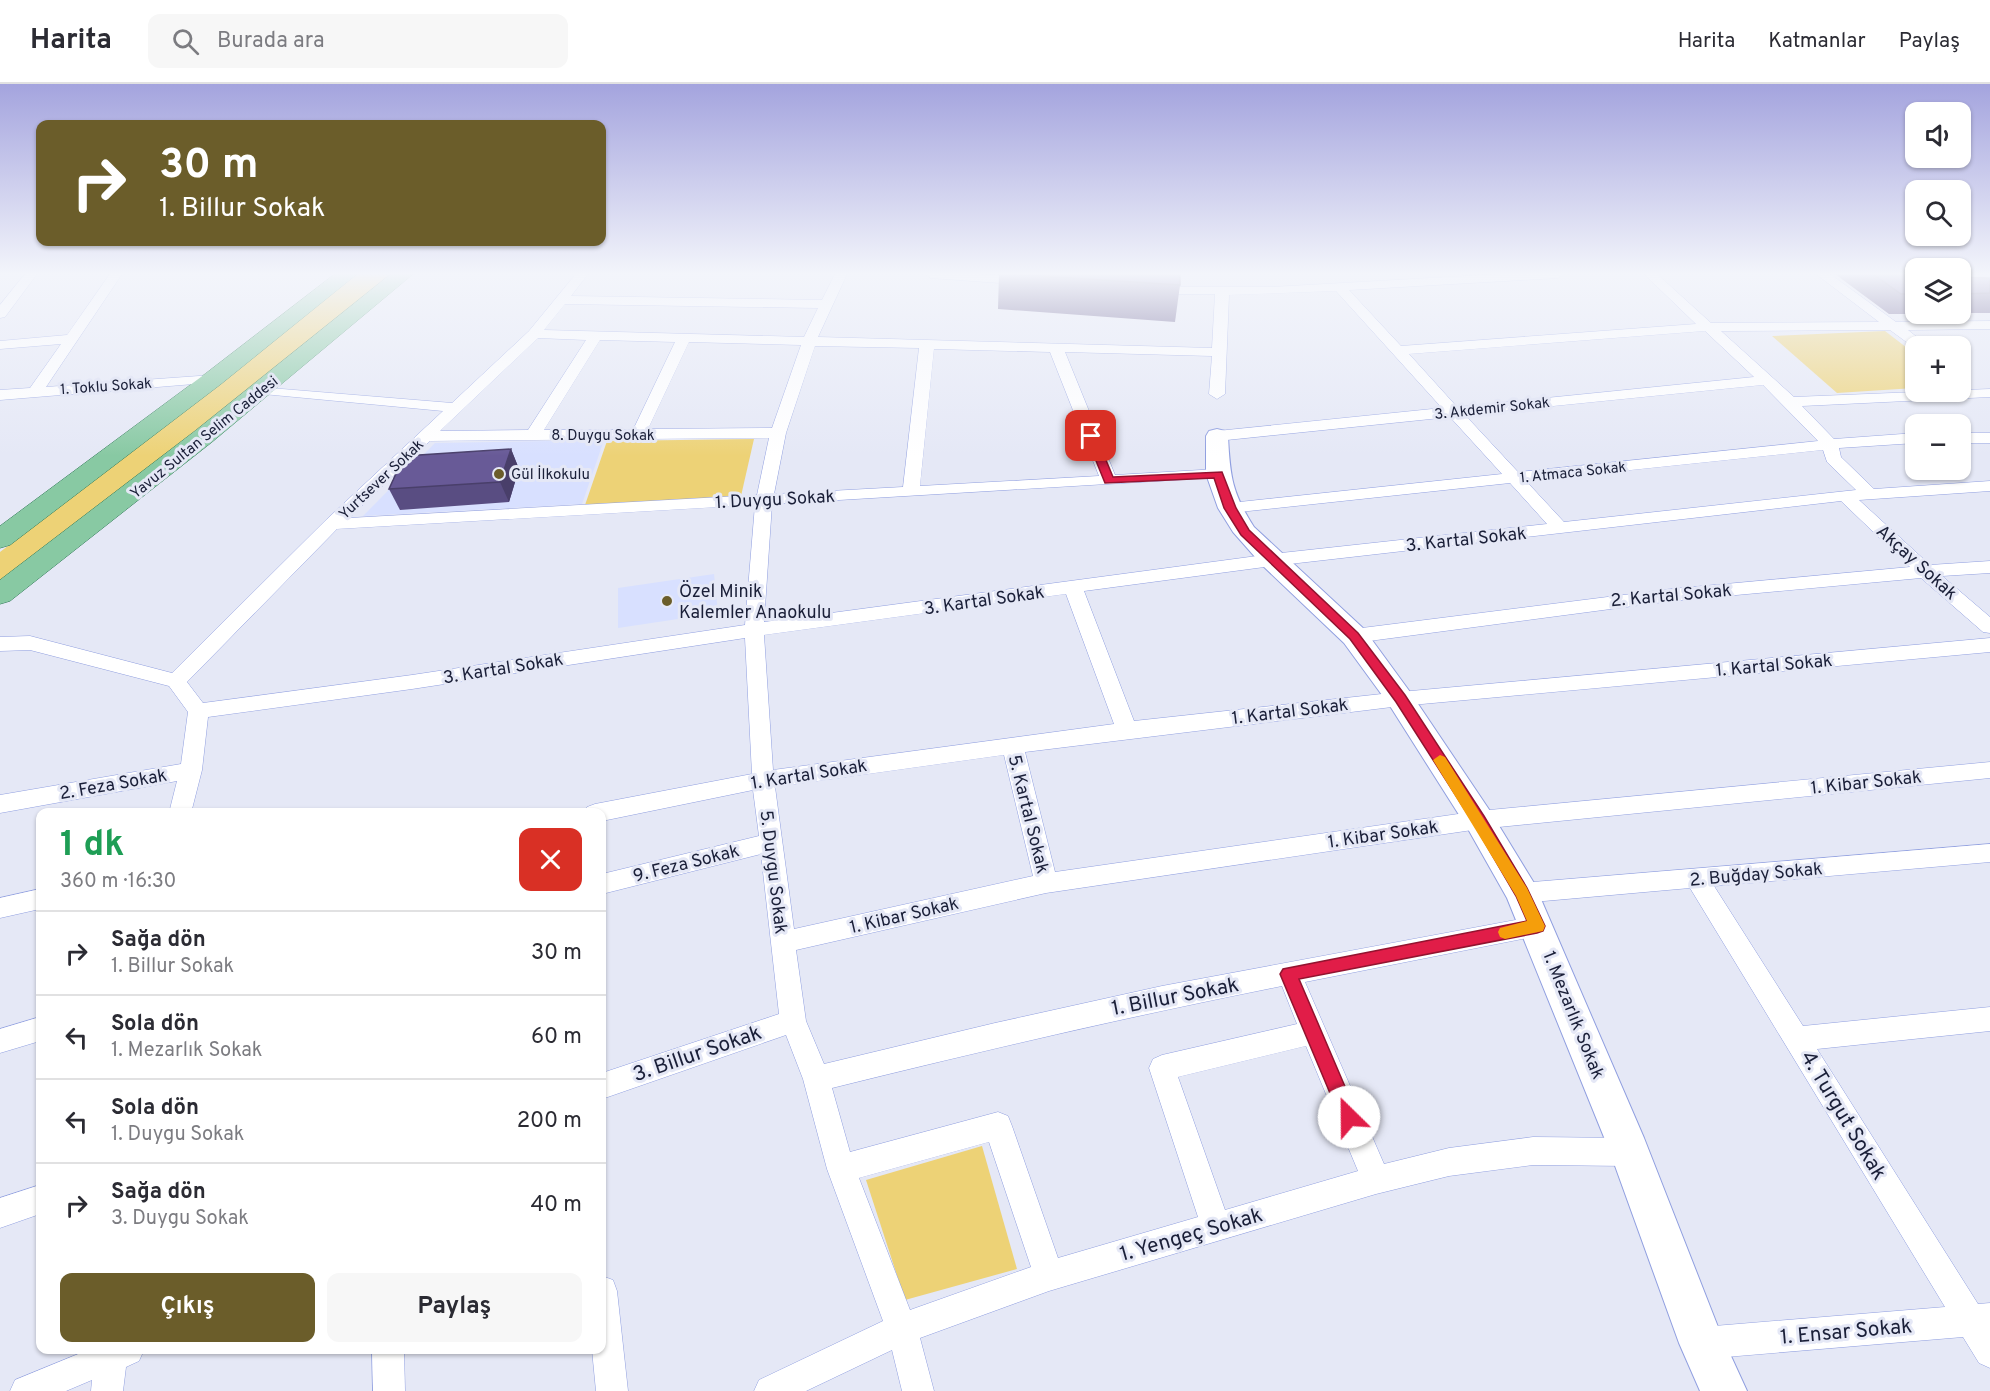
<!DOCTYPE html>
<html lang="tr">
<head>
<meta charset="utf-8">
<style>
  :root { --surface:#fff; --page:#f7f7f7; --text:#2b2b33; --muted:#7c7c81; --line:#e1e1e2; --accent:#6b5d2a }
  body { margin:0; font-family:Overpass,sans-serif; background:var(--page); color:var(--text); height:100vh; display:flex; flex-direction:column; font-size:22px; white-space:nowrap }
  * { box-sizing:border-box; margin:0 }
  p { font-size:20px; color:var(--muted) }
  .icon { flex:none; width:33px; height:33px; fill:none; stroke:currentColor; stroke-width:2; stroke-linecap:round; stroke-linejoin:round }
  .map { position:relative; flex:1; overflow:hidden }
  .side { position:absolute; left:36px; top:724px; width:570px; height:546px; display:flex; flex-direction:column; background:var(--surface); border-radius:12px; box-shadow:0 2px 4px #0004 }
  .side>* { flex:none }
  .guide { position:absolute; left:36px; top:36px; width:570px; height:126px; border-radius:12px; box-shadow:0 2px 4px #0004; background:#6b5d2a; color:#fff; overflow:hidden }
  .fabs { position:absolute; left:1905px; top:18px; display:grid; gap:12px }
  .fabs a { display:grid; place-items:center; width:66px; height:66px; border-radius:12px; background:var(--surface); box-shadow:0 2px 4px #0004; font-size:30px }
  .pin { position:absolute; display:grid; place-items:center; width:51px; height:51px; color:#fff; margin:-26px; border-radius:12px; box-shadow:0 3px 9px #0006 }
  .me { position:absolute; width:66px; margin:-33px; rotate:337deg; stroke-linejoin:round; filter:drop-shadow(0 0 4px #0008) }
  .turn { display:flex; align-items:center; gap:21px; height:126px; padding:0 24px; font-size:27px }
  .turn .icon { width:78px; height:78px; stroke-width:2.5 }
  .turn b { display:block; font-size:42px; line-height:51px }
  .round { display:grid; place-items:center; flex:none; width:63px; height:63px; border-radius:12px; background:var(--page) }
  .summary { display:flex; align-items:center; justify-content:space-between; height:102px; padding:0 24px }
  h1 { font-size:36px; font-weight:700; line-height:45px; color:#1e9e55 }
  .cta { display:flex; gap:12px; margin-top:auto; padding:12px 24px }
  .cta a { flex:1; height:69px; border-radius:12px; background:var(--accent); color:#fff; font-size:24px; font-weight:700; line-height:69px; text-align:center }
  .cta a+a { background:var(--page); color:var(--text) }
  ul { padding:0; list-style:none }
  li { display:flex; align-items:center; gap:18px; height:84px; padding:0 24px; border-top:2px solid var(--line) }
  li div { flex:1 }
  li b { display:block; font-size:22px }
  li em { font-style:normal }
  header { display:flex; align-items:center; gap:36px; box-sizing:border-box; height:84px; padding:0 30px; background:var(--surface); border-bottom:2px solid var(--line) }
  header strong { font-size:28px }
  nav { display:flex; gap:33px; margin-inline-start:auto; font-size:21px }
  .search { width:420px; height:54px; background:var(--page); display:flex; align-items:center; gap:15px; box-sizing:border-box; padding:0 21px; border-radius:12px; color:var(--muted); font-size:22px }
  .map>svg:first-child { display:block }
  .built { fill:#d8e0ff }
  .green { fill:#edd276 }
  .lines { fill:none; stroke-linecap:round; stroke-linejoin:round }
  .street-casing { stroke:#909fe0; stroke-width:1 }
  .secondary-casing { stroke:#909fe0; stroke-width:2 }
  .primary-casing { stroke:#2e7655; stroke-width:1 }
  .street { fill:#fff; fill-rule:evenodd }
  .secondary { fill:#fff; fill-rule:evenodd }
  .primary { fill:#88c9a3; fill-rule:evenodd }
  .wall { fill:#594d82 }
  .shaded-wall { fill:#493f6a }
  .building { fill:#685a97; stroke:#493f6a; stroke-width:1.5 }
  .route { fill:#e11d48; stroke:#92132f; stroke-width:1.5 }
  .slow { fill:#f59e0b }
  .poi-dot { fill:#6b5d2a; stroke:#e5e8f6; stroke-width:2 }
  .labels { text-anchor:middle; stroke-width:6; stroke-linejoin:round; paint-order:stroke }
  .far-street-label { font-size:15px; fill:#1a1f38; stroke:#e5e8f6 }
  .far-poi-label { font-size:15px; fill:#1a1f38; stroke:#e5e8f6; text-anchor:start }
  .street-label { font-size:18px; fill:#1a1f38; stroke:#e5e8f6 }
  .poi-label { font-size:18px; fill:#1a1f38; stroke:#e5e8f6; text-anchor:start }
  .near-street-label { font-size:21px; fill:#1a1f38; stroke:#e5e8f6 }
</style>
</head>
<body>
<header>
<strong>Harita</strong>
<div class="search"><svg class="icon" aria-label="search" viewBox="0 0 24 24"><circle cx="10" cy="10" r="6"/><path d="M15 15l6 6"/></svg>Burada ara</div>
<nav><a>Harita</a><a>Katmanlar</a><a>Paylaş</a></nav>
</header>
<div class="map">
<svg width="1990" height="1307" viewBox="0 0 1990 1307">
  <rect width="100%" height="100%" fill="#e5e8f6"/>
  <!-- built -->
  <g class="built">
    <polygon points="604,356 582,420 363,432 435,359"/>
    <polygon points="714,490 718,529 618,544 618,504"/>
  </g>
  <!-- green -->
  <g class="green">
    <polygon points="356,190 392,190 301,266 0,500 0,468 170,338"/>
    <polygon points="1885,247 1915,270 1915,304 1837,309 1772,252"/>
    <polygon points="754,355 741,412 585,421 607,357"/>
    <polygon points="982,1062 1017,1185 905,1216 866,1096"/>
  </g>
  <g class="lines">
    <defs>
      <g id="street">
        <polygon points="25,190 37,190 5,233 0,234 0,221"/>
        <polygon points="110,190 122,190 46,303 213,291 218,292 220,295 218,298 0,316 0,306 30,304 61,260 0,265 0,257 67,251"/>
        <path d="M576,190H588L571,212L822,216L835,190H847L818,253L1212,264L1215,210H1151L1146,209L1144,206L1146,203H1272L1501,190H1564L1558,194L1349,206L1401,262L1696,240L1644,190H1657L1711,239L1879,238L1816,190H1830L1896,238L1990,237V245L1908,246L1928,262H1916V265L1890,246L1721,247L1794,313L1990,305V313L1802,322L1834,355L1916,349V359L1839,364L1841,373L1874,405L1990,397V407L1859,416L1930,481L1990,477V489L1942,492L1990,533V549L1983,548L1921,494L1671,517L1354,559L1347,557L1344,552L1347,547L1354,545L1671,505L1910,483L1841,417L1272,482L1084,507L1134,637L1400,608L1990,554V568L1400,622L1025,668L1055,788L1479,727L1990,678V694L1479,745L1046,809L796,866L806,937L824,980L995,939L1162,902L1537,832L1546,835L1549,842L1546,849L1537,852L1305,898L1384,1080L1449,1064L1533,1053L1630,1054L1640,1058L1644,1068L1640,1078L1630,1082L1533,1081L1449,1092L1376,1110L1049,1207L920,1254L934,1307H902L892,1266L806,1307H754L759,1296L883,1237L827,1085L803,995L786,951L602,1015V989L779,930L761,770L602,810V790L759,752L753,706L602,737V729H584L587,723L595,720L752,690L745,554L412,605L208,633L202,686L191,729H169L177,697L0,729V711L181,680L188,628L169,602L30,566L0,567V553L30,552L172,589L326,436L443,327L263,310L258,309L256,306L258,303L452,319L529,247ZM1336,207L1442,324L1217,347L1211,349L1209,352L1211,355L1217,357L1450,333L1502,390L1230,419L1224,420L1222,424L1224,428L1230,429L1510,399L1547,440L1272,470L764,538L772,420L1224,393L1226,390L1224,387L1218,385L1115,391L1065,268L1212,272L1209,310L1217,315L1225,310L1229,211ZM565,220L818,224L804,253L544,246ZM1705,247L1754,293L1457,323L1409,270ZM538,254L586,256L528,346L440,347ZM600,256L675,258L633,346H544ZM689,258L801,261L772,344L648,345ZM815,262L919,264L903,403L774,410L786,349ZM934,265L1050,268L1099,392L920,402ZM1763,301L1818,357L1518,388L1465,331ZM769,354L757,411L349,434L430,357ZM1823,366L1827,378L1856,406L1564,438L1526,397ZM755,421L745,541L412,591L203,619L187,598L337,445ZM1066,510L1114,640L773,686L764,551ZM1004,671L1033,792L794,845L775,703ZM1282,902L1297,940L1162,971L1153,975L1149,984L1198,1133L1058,1174L1012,1042L1008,1032L998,1028L850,1068L832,1004C981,967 1131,932 1282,902ZM1306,962L1358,1087L1225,1126L1178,993ZM989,1058L1031,1183L910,1226L859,1094Z"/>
        <polygon points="925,190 978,190 1027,193 1034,197 1027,201 931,194"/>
        <rect x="1960" y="349" width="30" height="10"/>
        <polygon points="1990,760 1990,778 1714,802 1803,942 1990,923 1990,947 1817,965 1978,1220 1990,1219 1990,1284 1979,1279 1963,1253 1702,1275 1691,1270 1686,1259 1691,1248 1702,1243 1945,1223 1690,804 1522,819 1514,816 1510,809 1514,802 1522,799"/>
        <polygon points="40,805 40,825 0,834 0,814"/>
        <polygon points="40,933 40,957 0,969 0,945"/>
        <polygon points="40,1101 40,1130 0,1144 0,1114"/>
        <polygon points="602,1192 613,1196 617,1207 628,1307 596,1307 592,1266 602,1266"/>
        <polygon points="88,1266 144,1266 139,1277 126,1283 123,1307 91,1307 92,1296 66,1307 10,1307 15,1296"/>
        <polygon points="372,1266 404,1266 405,1307 373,1307"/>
      </g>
      <path id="secondary" d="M1217,345L1225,347L1228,352C1230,392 1232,409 1254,443L1364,545L1410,608L1490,727L1534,799L1644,1054L1720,1248L1747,1307H1700L1679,1259L1610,1068L1507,814L1468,745L1390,622L1344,559L1263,482L1233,448L1218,424L1206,390V352L1209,347Z"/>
      <g id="primary">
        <polygon points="335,190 357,190 221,300 10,461 0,464 0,442 205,290"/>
        <polygon points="391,190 413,190 212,358 10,517 0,520 0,496 195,347"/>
      </g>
    </defs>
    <!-- street casing -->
    <use href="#street" class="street-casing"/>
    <!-- secondary casing -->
    <use href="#secondary" class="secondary-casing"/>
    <!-- primary casing -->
    <use href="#primary" class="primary-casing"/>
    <!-- street -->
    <use href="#street" class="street"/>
    <!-- secondary -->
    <use href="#secondary" class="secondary"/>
    <!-- primary -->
    <use href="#primary" class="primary"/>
  </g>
  <!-- wall -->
  <g class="wall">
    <polygon points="999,190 1180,190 1180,201 1175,238 998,225"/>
    <polygon points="1835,190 1903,190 1907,192 1916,192 1916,230 1951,230 1889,230"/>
    <polygon points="1960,193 1990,194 1990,229 1960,229"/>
    <polygon points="511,365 519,385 509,418 400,426 389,405"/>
  </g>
  <!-- shaded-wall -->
  <polygon class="shaded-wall" points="511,365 519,385 509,418 500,398"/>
  <!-- building -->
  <g class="building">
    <polygon points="1007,190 1180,190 1180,201"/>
    <polygon points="1873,190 1903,190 1907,192 1916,192 1916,210 1901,210"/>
    <polygon points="1960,193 1990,194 1990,209 1960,210"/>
    <polygon points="511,365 500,398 389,405 404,372"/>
  </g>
  <!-- sky -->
  <linearGradient id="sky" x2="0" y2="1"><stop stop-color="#a4a4de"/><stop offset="0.51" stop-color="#f3f5fb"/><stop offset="1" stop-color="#f3f5fb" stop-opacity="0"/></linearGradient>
  <rect width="1990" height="372" fill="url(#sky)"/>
  <!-- route -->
  <polygon class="route" points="1091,349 1096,352 1113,393 1222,388 1236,424 1249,446 1358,549 1405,611 1484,732 1527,804 1545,842 1543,847 1537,849 1299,895 1358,1033 1355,1039 1349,1041 1342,1039 1340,1033 1280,890 1283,885 1527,837 1516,812 1474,740 1396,618 1350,555 1241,451 1224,424 1214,394 1105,399 1086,352"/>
  <!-- slow -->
  <polygon class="slow" points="1440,671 1445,673 1527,804 1545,842 1543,847 1505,855 1500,853 1498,848 1500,844 1527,837 1516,812 1433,676"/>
  <!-- markers -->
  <g class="poi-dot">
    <circle cx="499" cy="390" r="6"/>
    <circle cx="667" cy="517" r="6"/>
  </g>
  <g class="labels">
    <!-- far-street labels -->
    <g class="far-street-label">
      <text transform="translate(106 302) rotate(-4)" y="5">1. Toklu Sokak</text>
      <text transform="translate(1492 324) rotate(-6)" y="5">3. Akdemir Sokak</text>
      <text x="603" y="356">8. Duygu Sokak</text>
      <text transform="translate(204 353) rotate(-39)" y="5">Yavuz Sultan Selim Caddesi</text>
      <text transform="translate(1573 388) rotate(-6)" y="5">1. Atmaca Sokak</text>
      <text transform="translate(381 395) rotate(-43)" y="5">Yurtsever Sokak</text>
    </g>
    <!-- far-poi labels -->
    <g class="far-poi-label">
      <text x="511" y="395">Gül İlkokulu</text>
    </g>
    <!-- street labels -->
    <g class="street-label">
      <text transform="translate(775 415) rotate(-3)" y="6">1. Duygu Sokak</text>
      <text transform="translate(1466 455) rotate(-6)" y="6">3. Kartal Sokak</text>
      <text transform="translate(1917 478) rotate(42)" y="6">Akçay Sokak</text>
      <text transform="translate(1671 511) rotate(-5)" y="6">2. Kartal Sokak</text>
      <text transform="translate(984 516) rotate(-8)" y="6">3. Kartal Sokak</text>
      <text transform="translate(1774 581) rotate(-5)" y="6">1. Kartal Sokak</text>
      <text transform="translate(503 584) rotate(-9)" y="6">3. Kartal Sokak</text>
      <text transform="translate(1290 627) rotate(-7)" y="6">1. Kartal Sokak</text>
      <text transform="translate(809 690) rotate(-9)" y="6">1. Kartal Sokak</text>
      <text transform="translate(1866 698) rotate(-6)" y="6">1. Kibar Sokak</text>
      <text transform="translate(113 700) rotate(-10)" y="6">2. Feza Sokak</text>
      <text transform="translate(1029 730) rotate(76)" y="6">5. Kartal Sokak</text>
      <text transform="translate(1383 750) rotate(-8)" y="6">1. Kibar Sokak</text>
      <text transform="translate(686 779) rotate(-14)" y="6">9. Feza Sokak</text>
      <text transform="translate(774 788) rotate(83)" y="6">5. Duygu Sokak</text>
      <text transform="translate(1756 790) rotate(-5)" y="6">2. Buğday Sokak</text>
      <text transform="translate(904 831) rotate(-13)" y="6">1. Kibar Sokak</text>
      <text transform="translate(1574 931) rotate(68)" y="6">1. Mezarlık Sokak</text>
    </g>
    <!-- poi labels -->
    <g class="poi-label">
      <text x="679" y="513">Özel Minik<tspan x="679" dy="21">Kalemler Anaokulu</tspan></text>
    </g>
    <!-- near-street labels -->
    <g class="near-street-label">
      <text transform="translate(1175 912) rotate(-11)" y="7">1. Billur Sokak</text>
      <text transform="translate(697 969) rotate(-19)" y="7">3. Billur Sokak</text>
      <text transform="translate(1844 1031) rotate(59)" y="7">4. Turgut Sokak</text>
      <text transform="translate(1191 1150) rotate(-16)" y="7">1. Yengeç Sokak</text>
      <text transform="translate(1846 1247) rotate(-5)" y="7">1. Ensar Sokak</text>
    </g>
  </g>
</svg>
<div class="fabs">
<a><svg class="icon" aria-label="sound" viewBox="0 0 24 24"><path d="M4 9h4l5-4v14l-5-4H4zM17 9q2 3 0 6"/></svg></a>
<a><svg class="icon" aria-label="search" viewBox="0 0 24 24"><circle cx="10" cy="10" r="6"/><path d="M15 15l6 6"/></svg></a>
<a><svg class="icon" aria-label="layers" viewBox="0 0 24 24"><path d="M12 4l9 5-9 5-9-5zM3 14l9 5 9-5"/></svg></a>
<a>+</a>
<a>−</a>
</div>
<div class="pin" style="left:1091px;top:352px;background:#d93025"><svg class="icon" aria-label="arrive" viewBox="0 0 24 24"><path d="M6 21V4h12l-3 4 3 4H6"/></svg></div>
<svg class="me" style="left:1349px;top:1033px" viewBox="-20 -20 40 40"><circle r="19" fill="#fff"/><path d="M0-13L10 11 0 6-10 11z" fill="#e11d48"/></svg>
<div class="guide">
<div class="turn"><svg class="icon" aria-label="right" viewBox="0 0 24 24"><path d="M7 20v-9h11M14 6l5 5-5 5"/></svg><div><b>30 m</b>1. Billur Sokak</div></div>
</div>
<section class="side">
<div class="summary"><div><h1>1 dk</h1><p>360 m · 16:30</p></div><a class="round" style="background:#d93025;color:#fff"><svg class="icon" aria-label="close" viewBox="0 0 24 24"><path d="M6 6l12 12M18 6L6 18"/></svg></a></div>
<ul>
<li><svg class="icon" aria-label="right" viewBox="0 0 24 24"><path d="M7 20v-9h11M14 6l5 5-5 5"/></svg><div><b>Sağa dön</b><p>1. Billur Sokak</p></div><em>30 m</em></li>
<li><svg class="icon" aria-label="left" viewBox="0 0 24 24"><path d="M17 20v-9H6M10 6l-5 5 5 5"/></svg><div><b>Sola dön</b><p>1. Mezarlık Sokak</p></div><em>60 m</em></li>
<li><svg class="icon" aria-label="left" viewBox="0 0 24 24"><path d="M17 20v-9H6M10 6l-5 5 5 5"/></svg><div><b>Sola dön</b><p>1. Duygu Sokak</p></div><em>200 m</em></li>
<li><svg class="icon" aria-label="right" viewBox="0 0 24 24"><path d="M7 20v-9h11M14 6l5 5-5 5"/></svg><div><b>Sağa dön</b><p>3. Duygu Sokak</p></div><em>40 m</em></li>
</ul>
<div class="cta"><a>Çıkış</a><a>Paylaş</a></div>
</section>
</div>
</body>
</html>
